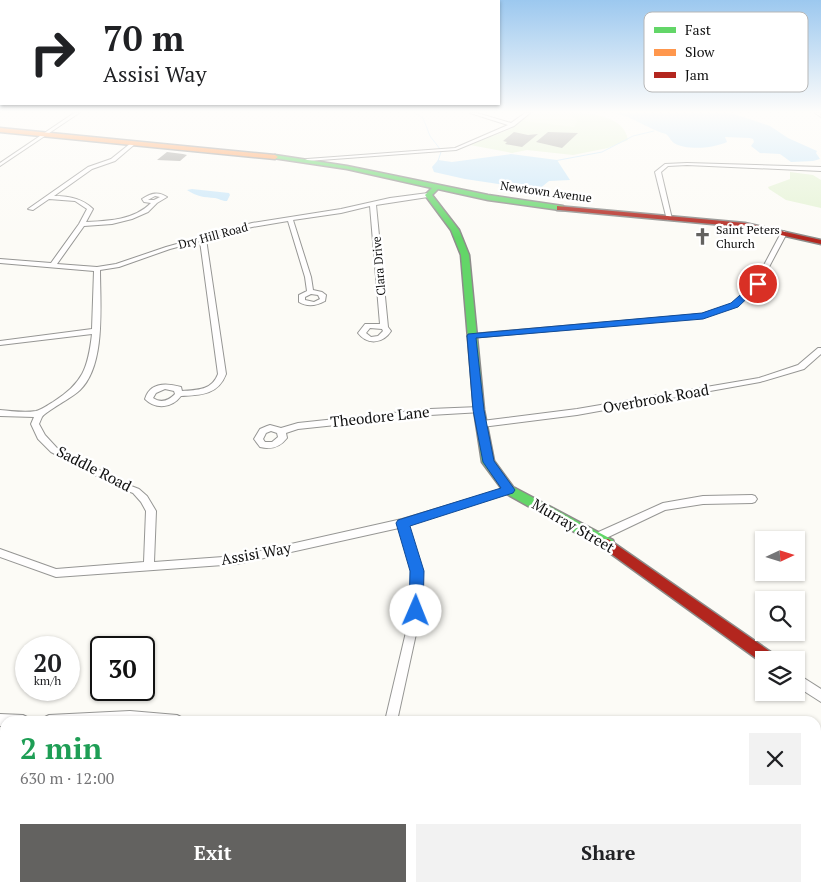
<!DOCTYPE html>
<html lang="en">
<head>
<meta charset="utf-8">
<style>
  :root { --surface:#fff; --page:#f2f2f2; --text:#202124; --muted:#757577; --accent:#636260 }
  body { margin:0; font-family:"PT Serif",serif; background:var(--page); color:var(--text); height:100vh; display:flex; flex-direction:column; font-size:19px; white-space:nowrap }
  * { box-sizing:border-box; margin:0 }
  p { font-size:16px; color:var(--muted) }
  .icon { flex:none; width:28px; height:28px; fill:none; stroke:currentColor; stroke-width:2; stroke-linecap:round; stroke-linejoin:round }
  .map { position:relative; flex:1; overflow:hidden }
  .sheet { position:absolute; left:0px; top:716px; width:821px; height:176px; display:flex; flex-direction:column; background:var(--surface); border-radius:15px 15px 0 0; box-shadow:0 1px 4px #0004 }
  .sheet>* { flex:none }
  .guide { position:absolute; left:0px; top:0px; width:500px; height:105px; box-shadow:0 1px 4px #0004; background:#fff; color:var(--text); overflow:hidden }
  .needle { width:32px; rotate:86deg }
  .tools { position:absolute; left:755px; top:531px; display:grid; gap:10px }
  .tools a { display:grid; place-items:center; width:50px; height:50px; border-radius:0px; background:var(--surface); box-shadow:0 1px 4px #0004; font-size:25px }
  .speed { position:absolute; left:15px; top:636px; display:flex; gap:10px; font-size:25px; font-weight:700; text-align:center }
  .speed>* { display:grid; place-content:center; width:65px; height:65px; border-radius:50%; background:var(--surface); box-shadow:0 1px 4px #0004; line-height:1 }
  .speed small { font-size:12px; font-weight:400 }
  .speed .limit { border:2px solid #111; border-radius:8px; background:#fff; color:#111 }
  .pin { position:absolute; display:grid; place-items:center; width:42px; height:42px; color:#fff; margin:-21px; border:2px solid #fff; border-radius:50%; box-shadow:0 1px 5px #0007 }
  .me { position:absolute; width:55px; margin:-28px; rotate:1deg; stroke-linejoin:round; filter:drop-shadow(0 0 4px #0008) }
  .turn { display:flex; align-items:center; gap:18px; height:105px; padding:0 20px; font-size:22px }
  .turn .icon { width:65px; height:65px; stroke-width:2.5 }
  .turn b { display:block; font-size:35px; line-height:42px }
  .round { display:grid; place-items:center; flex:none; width:52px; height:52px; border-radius:0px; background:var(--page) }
  .summary { display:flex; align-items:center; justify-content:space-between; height:85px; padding:0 20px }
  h1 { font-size:30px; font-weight:700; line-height:38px; color:#1e9e55 }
  .action { display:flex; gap:10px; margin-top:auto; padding:10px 20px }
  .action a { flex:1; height:58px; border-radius:0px; background:var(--accent); color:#fff; font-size:20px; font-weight:700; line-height:58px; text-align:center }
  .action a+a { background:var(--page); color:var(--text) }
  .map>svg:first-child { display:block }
  .green { fill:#e5f3d5 }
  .pitch { fill:#eff7df }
  .water { fill:#cae7f9 }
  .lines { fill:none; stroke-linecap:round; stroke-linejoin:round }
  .stream { stroke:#cae7f9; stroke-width:1 }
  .building { fill:#a09f9b }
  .street-casing { stroke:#969694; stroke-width:2 }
  .fast-casing { stroke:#8d8c8a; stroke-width:3 }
  .slow-casing { stroke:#8d8c8a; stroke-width:3 }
  .jam-casing { stroke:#8d8c8a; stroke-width:3 }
  .street { fill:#fffefe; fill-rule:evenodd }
  .fast { fill:#63d668; fill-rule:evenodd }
  .slow { fill:#ff974d; fill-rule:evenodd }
  .jam { fill:#b3261e; fill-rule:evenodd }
  .route { fill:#1a73e8; stroke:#114b97 }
  .labels { text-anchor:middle; stroke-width:5; stroke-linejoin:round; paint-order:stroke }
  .far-street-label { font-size:12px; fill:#101010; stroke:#fff }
  .far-poi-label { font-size:12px; fill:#101010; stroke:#fff; text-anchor:start }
  .street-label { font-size:15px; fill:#101010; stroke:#fff }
  .key { fill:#fff; stroke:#b7b7b7; stroke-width:1 }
  .key-label { font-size:14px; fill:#101010 }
</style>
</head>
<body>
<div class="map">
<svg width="821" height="892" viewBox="0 0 821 892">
  <rect width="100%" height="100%" fill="#fcfbf6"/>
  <!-- green -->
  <g class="green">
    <path d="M531,113C555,113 623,105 628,140L608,148L573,155L527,150L512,153L470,145L510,129Z"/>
    <polygon points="790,172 813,175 821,180 821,208 786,200 769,189 768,187 790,179"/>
  </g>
  <!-- pitch -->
  <path class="pitch" d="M532,113C545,113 572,108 577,122L574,127L524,121Z"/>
  <!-- water -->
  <g class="water">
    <path d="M610,113H731L770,126L788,138L817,151L816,153L820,159L813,161L791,162L780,154L760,153L751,146L754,142L753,139L750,138L725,137L727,142C714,148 687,151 674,143C670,140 670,137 666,134C647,129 630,114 610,113Z"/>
    <polygon points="511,154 557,160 570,180 549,181 538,190 465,179 434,172 432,167 438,160 452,162"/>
    <path d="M192,189L229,193L230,195L227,201C221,201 221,199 215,198C204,197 197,197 187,190Z"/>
  </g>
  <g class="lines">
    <!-- stream -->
    <g class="stream">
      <polyline points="415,113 423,118 430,136 440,149"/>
      <polyline points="438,161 441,152"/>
      <polyline points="554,161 602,152 633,136 654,131"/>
    </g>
  </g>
  <!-- building -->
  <g class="building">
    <polygon points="514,132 528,135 538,134 522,147 505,144 507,142 503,141"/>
    <polygon points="548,132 578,133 562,148 536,142"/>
    <polygon points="167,152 183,154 187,155 180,161 157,160"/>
  </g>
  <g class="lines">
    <defs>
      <g id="street">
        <polygon points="74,113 79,113 0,166 0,163"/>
        <polygon points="470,113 477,113 511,123 525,113 530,113 514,126 456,150 307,161 305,160 307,159 455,148 508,125"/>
        <polygon points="815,113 820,113 821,117"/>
        <path d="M131,143L135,144L115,161L92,169L54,196C68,196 82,198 93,209L86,222C109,221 134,220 151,203L144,202L142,199C151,193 158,191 167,197L157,203L148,212L132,219L112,224L84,226L57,264L97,267L116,264L166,247L252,223L341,209L390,198L428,193L431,195L428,197L376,205L388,327L391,331C383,344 367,345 358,333L365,324H380L370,206L341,213L293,220L311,277L313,290L322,292L326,295L325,301C316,306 307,307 299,302V295L307,291L305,277L288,221L252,227L206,239L226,374C218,395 201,395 181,396C172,408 156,410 145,399C150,382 167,383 181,387L182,391C198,390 212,390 218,374L200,241L170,249L119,267L100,270C100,304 106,365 80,390C72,398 46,411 42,417C41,419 40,422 39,424L45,435L57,448L126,484L139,489L147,496L156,511L154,562L237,556L402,519L509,487L512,488L514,490L512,492L408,525L422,571L421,611L397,721H385L411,611L412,571L399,528L237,564L56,577L0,557V549L56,569L144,562L146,511L141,502L133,493L120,488L51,452L38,439L31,424L34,417L0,416V410C11,411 24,413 36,411C41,410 48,405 53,402C83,383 88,368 92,334L0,345V341L92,329L94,271L0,263V259L51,263L79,224L87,209L75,201L49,199L33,210L28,209L88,167L111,159ZM155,196L160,197L154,200H148ZM311,294L318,295L320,299L314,302L305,300V297ZM370,328L382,329L383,331L378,336L371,337L366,333ZM165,389L174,391L175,394C169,400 162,404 153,398L156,393Z"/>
        <polygon points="687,163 821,167 821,171 687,165 668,166 661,172 672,219 667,220 655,172 665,164"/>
        <polygon points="784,231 787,233 760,284 736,306 705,317 471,338 467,336 471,334 702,314 732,304 755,282 781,233"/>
        <polygon points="818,348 821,348 821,354 804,369 760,382 577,415 482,427 478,424 482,421 577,409 759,378 798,365"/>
        <path d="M479,407L483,410L482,412L430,415L298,429L286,433L287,438C280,447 272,450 260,447L254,439L260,429L267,426L270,425L281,428L298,423L430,409ZM271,431L277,433L278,437L272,442H265L263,439L266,433Z"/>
        <polygon points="752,495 755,496 757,499 755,502 752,503 703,504 665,510 602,540 598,541 594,540 593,537 594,534 663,503 703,496"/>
        <polygon points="796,673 821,689 821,702 796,686"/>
        <polygon points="130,711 177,715 181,717 183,721 43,721 45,717 49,715"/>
        <polygon points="0,714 23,715 27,717 29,721 5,721 5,726 0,726"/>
      </g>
      <polygon id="fast" points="275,155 347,166 488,195 563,206 563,210 560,210 488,200 438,189 432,195 459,230 469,255 484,410 494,461 513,487 613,540 614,544 613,548 608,549 603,548 505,493 482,462 474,410 461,255 451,230 425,195 432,188 347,169 273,158 272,157"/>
      <polygon id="slow" points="0,128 275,155 278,157 275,159 0,132"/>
      <g id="jam">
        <polygon points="557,206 745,223 821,240 821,244 745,227 560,210 557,210"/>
        <polygon points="608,539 775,655 777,660 764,660 764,664 603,548 602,544 603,540"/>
      </g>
    </defs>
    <!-- street casing -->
    <use href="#street" class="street-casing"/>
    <!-- fast casing -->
    <use href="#fast" class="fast-casing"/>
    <!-- slow casing -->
    <use href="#slow" class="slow-casing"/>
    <!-- jam casing -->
    <use href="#jam" class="jam-casing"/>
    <!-- street -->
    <use href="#street" class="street"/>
    <!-- fast -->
    <use href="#fast" class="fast"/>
    <!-- slow -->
    <use href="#slow" class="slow"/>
    <!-- jam -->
    <use href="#jam" class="jam"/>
  </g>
  <!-- sky -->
  <linearGradient id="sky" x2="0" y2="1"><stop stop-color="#9cc8ef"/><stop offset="0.47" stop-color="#fefdfb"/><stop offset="1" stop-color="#fefdfb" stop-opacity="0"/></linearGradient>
  <rect width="821" height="238" fill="url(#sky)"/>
  <!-- route -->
  <polygon class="route" points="755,282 762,284 738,307 703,319 476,338 484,410 494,461 515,490 513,493 410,526 424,571 423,611 421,616 416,618 411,616 409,611 410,571 396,523 398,520 501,488 483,462 473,410 467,336 468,334 702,313 731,303"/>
  <!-- icons -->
  <defs>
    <symbol id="church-bare" viewBox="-9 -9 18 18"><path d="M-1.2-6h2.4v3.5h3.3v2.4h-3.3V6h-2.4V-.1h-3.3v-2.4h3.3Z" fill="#636260" stroke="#fff" stroke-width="2.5" paint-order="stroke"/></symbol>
  </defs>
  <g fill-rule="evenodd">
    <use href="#church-bare" x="690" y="224" width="25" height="25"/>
  </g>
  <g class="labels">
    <!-- far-street labels -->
    <g class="far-street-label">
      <text transform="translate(546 192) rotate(8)" y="4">Newtown Avenue</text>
      <text transform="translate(213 236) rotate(-15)" y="4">Dry Hill Road</text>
      <text transform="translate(379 266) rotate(-95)" y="4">Clara Drive</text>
    </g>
    <!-- far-poi labels -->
    <g class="far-poi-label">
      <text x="716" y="234">Saint Peters<tspan x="716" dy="14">Church</tspan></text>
    </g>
    <!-- street labels -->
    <g class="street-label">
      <text transform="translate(656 399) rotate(-10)" y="5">Overbrook Road</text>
      <text transform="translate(380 417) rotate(-6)" y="5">Theodore Lane</text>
      <text transform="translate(94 469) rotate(27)" y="5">Saddle Road</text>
      <text transform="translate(573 526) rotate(30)" y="5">Murray Street</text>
      <text transform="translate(256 554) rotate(-10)" y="5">Assisi Way</text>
    </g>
  </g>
  <!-- legend -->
  <rect x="644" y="12" width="164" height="80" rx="8" class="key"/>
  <rect x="654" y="27" width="22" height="6" fill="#63d668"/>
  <rect x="654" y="49" width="22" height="7" fill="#ff974d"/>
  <rect x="654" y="72" width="22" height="6" fill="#b3261e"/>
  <g class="key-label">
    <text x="685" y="35">Fast</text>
    <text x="685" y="57">Slow</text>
    <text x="685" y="80">Jam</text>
  </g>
</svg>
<div class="tools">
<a><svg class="needle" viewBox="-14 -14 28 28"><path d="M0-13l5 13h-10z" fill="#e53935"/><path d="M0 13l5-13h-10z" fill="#757577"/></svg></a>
<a><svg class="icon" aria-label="search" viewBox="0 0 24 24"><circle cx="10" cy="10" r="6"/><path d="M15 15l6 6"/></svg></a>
<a><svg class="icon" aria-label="layers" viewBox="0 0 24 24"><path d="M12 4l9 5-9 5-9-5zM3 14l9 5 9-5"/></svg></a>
</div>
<div class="speed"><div>20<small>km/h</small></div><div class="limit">30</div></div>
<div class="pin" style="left:758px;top:284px;background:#d93025"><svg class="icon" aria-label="arrive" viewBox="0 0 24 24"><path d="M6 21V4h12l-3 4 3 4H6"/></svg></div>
<svg class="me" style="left:416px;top:611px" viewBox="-20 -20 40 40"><circle r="19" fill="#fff"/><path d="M0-13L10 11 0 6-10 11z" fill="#1a73e8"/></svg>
<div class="guide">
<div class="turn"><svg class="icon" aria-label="right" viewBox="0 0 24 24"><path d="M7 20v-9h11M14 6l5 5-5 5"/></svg><div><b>70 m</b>Assisi Way</div></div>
</div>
<section class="sheet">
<div class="summary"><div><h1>2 min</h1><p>630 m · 12:00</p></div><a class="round"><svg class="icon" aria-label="close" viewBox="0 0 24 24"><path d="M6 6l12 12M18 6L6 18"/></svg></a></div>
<div class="action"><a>Exit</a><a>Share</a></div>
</section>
</div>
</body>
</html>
